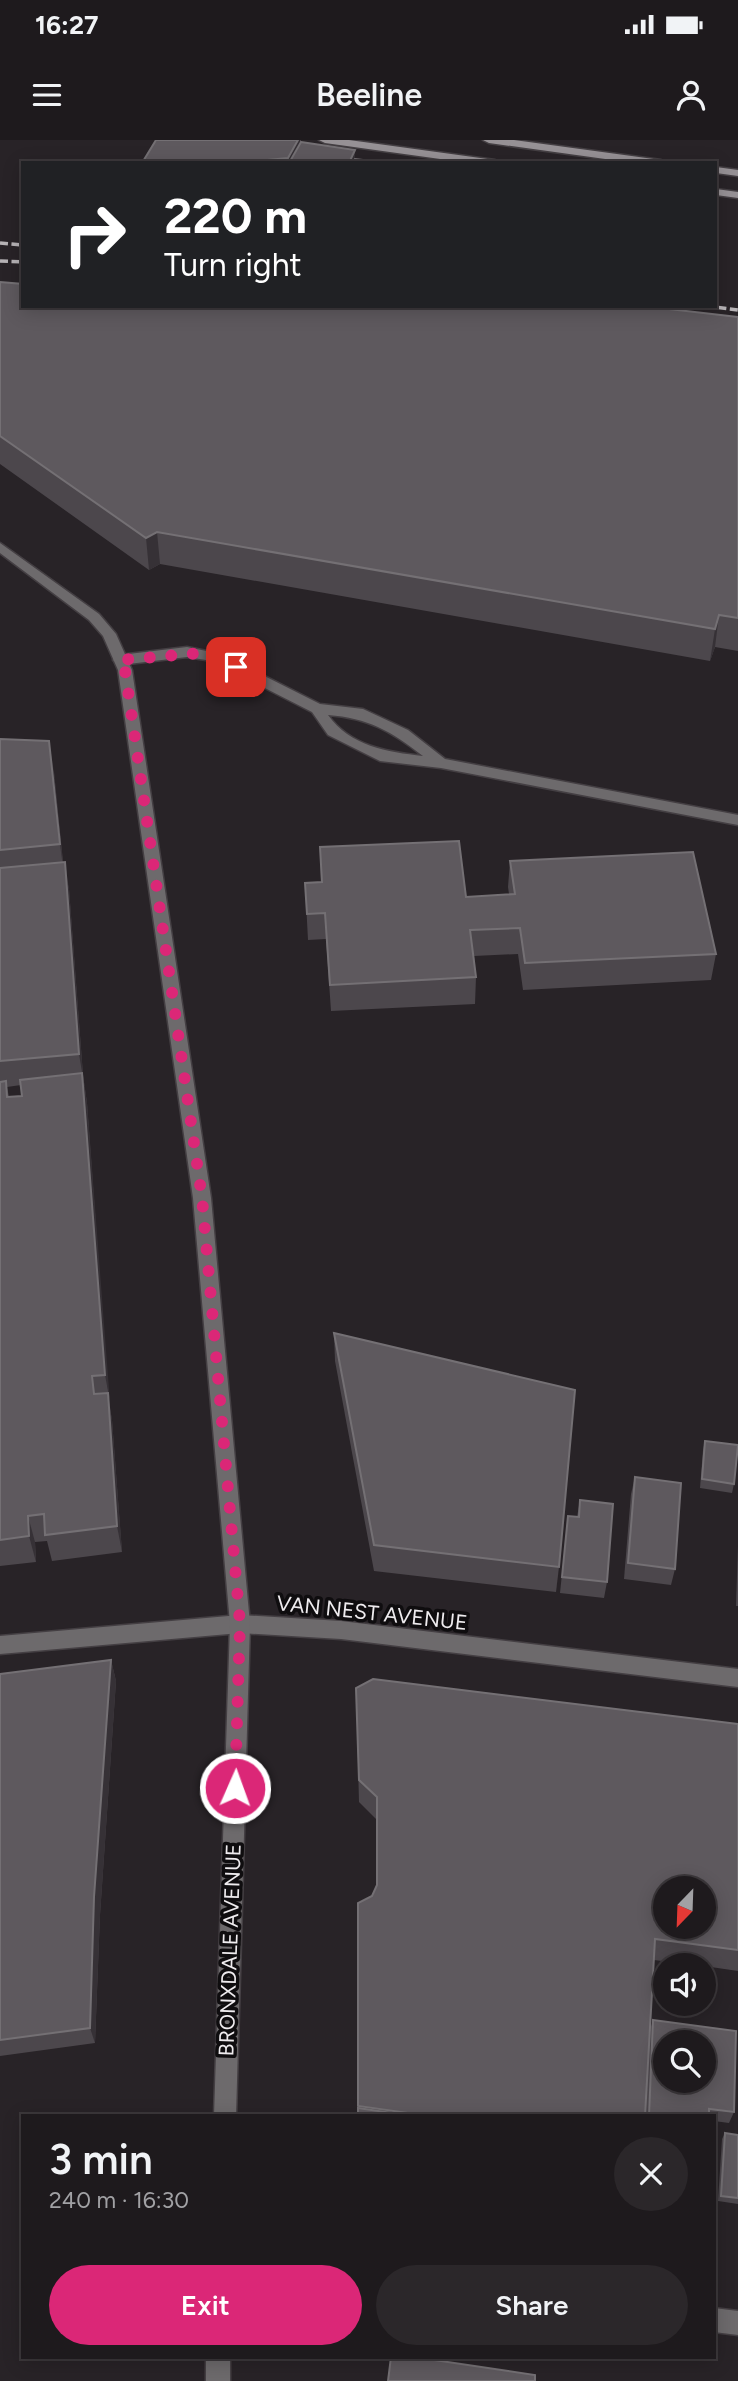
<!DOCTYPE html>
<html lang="en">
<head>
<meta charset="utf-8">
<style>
  :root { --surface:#1e1a1d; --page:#2b272a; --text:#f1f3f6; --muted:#a1a1a4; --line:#3c383b; --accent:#db2777 }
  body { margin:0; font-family:Figtree,sans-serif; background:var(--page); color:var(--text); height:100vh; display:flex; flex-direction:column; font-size:26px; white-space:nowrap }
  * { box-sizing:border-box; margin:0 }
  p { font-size:23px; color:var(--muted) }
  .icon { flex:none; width:38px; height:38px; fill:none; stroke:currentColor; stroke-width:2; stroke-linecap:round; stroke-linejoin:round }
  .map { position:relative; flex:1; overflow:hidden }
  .side { position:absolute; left:21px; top:1974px; width:695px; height:245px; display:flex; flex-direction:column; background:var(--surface); border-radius:0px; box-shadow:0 4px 18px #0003,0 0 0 2px var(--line) }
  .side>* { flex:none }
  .guide { position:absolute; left:21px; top:21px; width:696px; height:147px; border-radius:0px; box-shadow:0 4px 18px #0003,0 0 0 2px var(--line); background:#202124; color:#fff; overflow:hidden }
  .needle { width:46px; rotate:203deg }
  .fabs { position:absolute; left:653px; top:1736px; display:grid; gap:14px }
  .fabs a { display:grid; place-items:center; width:63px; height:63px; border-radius:50%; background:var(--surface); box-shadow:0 4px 18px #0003,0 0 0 2px var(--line); font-size:35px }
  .pin { position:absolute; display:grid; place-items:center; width:60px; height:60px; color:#fff; margin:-30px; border-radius:14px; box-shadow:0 4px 10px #0006 }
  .me { position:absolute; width:77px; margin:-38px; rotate:2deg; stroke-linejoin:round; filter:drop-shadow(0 0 5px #0008) }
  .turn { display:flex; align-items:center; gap:24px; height:147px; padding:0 28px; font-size:32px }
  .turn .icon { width:91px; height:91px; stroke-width:2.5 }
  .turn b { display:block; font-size:49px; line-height:60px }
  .round { display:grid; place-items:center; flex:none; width:74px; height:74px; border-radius:37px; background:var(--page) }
  .overview { display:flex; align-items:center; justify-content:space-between; height:119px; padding:0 28px }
  h1 { font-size:42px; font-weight:600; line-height:52px }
  .cta { display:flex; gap:14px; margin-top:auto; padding:14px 28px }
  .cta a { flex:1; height:80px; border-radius:42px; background:var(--accent); color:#fff; font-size:28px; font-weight:600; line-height:80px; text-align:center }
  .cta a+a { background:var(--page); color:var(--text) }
  .status { display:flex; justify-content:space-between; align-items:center; height:49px; padding:0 35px; background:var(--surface); direction:ltr }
  .status svg { height:19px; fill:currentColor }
  header { display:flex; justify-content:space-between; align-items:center; height:91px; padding:0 28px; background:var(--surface); font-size:32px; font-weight:600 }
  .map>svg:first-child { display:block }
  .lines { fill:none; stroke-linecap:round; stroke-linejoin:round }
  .service-casing { stroke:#443f43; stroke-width:3 }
  .minor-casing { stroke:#443f43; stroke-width:3 }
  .tertiary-casing { stroke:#443f43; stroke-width:3 }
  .secondary-casing { stroke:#443f43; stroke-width:3 }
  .service { fill:#6d6a6c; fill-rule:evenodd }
  .minor { fill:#6d6a6c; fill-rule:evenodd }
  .tertiary { fill:#6d6a6c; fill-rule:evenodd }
  .secondary { fill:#969195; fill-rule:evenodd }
  .rail { stroke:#b7b3b6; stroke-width:3.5; stroke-dasharray:8 3.5; stroke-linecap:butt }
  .wall { fill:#4c474c; fill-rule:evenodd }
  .shaded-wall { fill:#363136 }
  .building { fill:#5e595e; stroke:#747074; stroke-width:2; fill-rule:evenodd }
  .route { stroke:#db2777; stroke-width:12; stroke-dasharray:0 21.6 }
  .labels { text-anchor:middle; stroke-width:7; stroke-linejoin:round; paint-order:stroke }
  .street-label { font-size:21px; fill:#efecef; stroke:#0f0d0f }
</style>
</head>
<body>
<div class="status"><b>16:27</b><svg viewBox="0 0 49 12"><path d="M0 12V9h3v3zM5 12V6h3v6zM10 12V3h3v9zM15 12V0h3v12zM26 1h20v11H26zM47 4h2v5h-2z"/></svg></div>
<header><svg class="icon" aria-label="menu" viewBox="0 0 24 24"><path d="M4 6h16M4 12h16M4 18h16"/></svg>Beeline<svg class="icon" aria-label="person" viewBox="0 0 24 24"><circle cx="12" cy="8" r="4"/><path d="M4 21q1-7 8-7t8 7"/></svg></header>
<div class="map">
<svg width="738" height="2241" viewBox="0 0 738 2241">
  <rect width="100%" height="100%" fill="#282327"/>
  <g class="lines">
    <defs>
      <path id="service" d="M187,507L221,514L320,564L363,569L408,590L445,619L738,675V685L441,628L380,621L328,595L312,572L212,521L187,517L120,525L113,520L120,515ZM328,575C368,578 391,591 423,616C387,612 350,606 328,575Z"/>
      <g id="minor">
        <polygon points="240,1475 341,1481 738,1529 738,1547 341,1499 240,1493 0,1514 0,1496"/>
        <polygon points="714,2168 738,2171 738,2195 714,2192"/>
      </g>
      <g id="tertiary">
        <polygon points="0,403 99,474 116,494 132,530 211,1058 250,1484 236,1976 214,1976 230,1484 193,1058 118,530 103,496 89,480 0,413"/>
        <rect x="206" y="2217" width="24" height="24"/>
      </g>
      <g id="secondary">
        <polygon points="319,0 349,0 495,20 500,23 469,23 325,3"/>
        <polygon points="483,0 514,0 661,20 666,23 634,23 489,3"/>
        <polygon points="716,27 738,30 738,36 716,33"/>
        <polygon points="716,49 738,52 738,58 716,55"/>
      </g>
    </defs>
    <!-- service casing -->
    <use href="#service" class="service-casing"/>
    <!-- minor casing -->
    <use href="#minor" class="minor-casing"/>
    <!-- tertiary casing -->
    <use href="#tertiary" class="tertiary-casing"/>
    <!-- secondary casing -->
    <use href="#secondary" class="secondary-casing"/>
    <!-- service -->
    <use href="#service" class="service"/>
    <!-- minor -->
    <use href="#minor" class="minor"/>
    <!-- tertiary -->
    <use href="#tertiary" class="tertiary"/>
    <!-- secondary -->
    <use href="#secondary" class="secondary"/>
    <!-- rail -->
    <g class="rail">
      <polyline points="0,103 23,105"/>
      <polyline points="0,121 23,122"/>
      <polyline points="707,166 738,170"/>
    </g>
  </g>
  <!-- wall -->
  <g class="wall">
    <polygon points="156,0 301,0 301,2 355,10 355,19 387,23 142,23"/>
    <polygon points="0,142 23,166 738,177 738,511 715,507 710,521 160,424 149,430 0,324"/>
    <path d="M0,599L54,632L63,722L69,749L83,935L87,963L109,1263L112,1280L122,1412L52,1421L47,1401L35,1402L36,1422L0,1426ZM21,945L22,956L9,957L7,947Z"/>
    <polygon points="320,707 466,757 509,754 508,747 510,721 716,814 711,840 523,850 518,814 474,816 476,837 475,864 331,871 326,799 308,800 305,743 321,742"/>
    <polygon points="334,1193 559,1427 556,1452 374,1431 335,1221"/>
    <polygon points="705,1301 734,1344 732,1353 700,1348 703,1310"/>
    <polygon points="635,1337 675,1429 671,1445 624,1439 631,1354"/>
    <polygon points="580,1360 607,1442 604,1458 560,1453 568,1376 577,1377"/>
    <polygon points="738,1406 738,1466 736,1466"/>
    <polygon points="111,1520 116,1541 100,1775 95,1903 0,1916 0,1534"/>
    <polygon points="356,1548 738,1584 738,1831 704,1826 704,1825 694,1825 654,1820 650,1890 653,1880 734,1972 729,1983 714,1981 714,1976 358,1976 358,1763 372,1756 377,1745 376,1679 359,1662"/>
    <polygon points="725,1993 738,1995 738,2064 718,2061 722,1999"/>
  </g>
  <!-- shaded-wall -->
  <g class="shaded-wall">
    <polygon points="298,0 300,0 301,22 301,23 288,23 288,18"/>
    <polygon points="355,10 355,23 349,23"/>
    <polygon points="157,392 160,424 149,430 146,398"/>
    <polygon points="719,475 715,507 710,521 715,489"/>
    <polygon points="49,601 54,632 64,735 60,704"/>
    <polygon points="65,722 69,749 83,935 87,963 110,1262 105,1235 83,938 79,914"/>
    <polygon points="108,1253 112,1280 122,1412 117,1386"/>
    <polygon points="28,1376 35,1402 36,1422 29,1396"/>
    <polygon points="111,1520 116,1541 100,1775 95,1903 90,1888 94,1757"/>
  </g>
  <!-- building -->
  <g class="building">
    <polygon points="156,0 298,0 288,18 236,23 142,23"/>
    <polygon points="301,2 355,10 349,23 289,23"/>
    <polygon points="355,19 387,23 353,23"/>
    <polygon points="0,142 23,144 23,166 643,166 738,177 738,478 719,475 715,489 157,392 146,398 0,296"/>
    <polygon points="0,599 49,601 60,704 0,710"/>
    <polygon points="459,701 466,757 515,754 510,721 693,712 716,814 525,823 520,788 470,790 476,837 330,845 325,773 307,774 305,743 322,742 320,707"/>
    <polygon points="65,722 79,914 0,921 0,728"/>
    <polygon points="82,933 105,1235 92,1236 94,1254 108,1253 117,1386 45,1395 44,1374 28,1376 29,1396 0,1400 0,942 6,941 7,957 22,956 20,940"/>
    <polygon points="334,1193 575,1250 559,1427 374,1405"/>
    <polygon points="705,1301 738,1305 734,1344 702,1339"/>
    <polygon points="635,1337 681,1343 675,1429 628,1423"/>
    <polygon points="580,1360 613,1364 607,1442 562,1437 568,1376 579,1377"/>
    <polygon points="111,1520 94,1757 90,1888 0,1900 0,1534"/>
    <path d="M373,1539L738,1584V1810L655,1799L645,1976H429L358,1966V1763L372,1756L377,1745V1657L359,1640L356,1548ZM665,1748H704V1787H665Z"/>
    <path d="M653,1880L736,1891L734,1972L709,1969V1976H649ZM665,1902H704V1941H665Z"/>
    <polygon points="358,1968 412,1976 358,1976"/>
    <polygon points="725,1993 738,1995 738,2058 721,2056"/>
    <polygon points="391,2217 414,2217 535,2235 535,2241 388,2241"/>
  </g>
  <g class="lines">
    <!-- route -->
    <polyline class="route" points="235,1648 240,1483 202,1058 125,530 120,520 202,513 236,527"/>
  </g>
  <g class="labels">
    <!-- street labels -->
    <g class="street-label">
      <text transform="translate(372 1473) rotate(6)" y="7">VAN NEST AVENUE</text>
      <text transform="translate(230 1810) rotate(-88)" y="7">BRONXDALE AVENUE</text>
    </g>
  </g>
</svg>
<div class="fabs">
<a><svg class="needle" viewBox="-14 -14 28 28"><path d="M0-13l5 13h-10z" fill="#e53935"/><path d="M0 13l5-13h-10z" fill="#a1a1a4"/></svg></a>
<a><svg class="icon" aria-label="sound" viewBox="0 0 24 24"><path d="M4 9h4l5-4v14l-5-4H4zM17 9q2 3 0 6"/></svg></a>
<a><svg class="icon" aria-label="search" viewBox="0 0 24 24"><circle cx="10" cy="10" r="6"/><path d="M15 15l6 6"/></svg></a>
</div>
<div class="pin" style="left:236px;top:527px;background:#d93025"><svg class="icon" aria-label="arrive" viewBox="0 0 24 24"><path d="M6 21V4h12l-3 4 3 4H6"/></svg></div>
<svg class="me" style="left:235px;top:1648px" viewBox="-20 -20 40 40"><circle r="17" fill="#db2777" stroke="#fff" stroke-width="3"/><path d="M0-11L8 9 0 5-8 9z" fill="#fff"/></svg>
<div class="guide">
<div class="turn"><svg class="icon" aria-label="right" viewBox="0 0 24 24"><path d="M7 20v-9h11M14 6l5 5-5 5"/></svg><div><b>220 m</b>Turn right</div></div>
</div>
<section class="side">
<div class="overview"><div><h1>3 min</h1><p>240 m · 16:30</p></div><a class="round"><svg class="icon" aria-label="close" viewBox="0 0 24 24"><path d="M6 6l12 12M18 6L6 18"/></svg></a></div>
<div class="cta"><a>Exit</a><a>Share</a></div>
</section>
</div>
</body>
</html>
